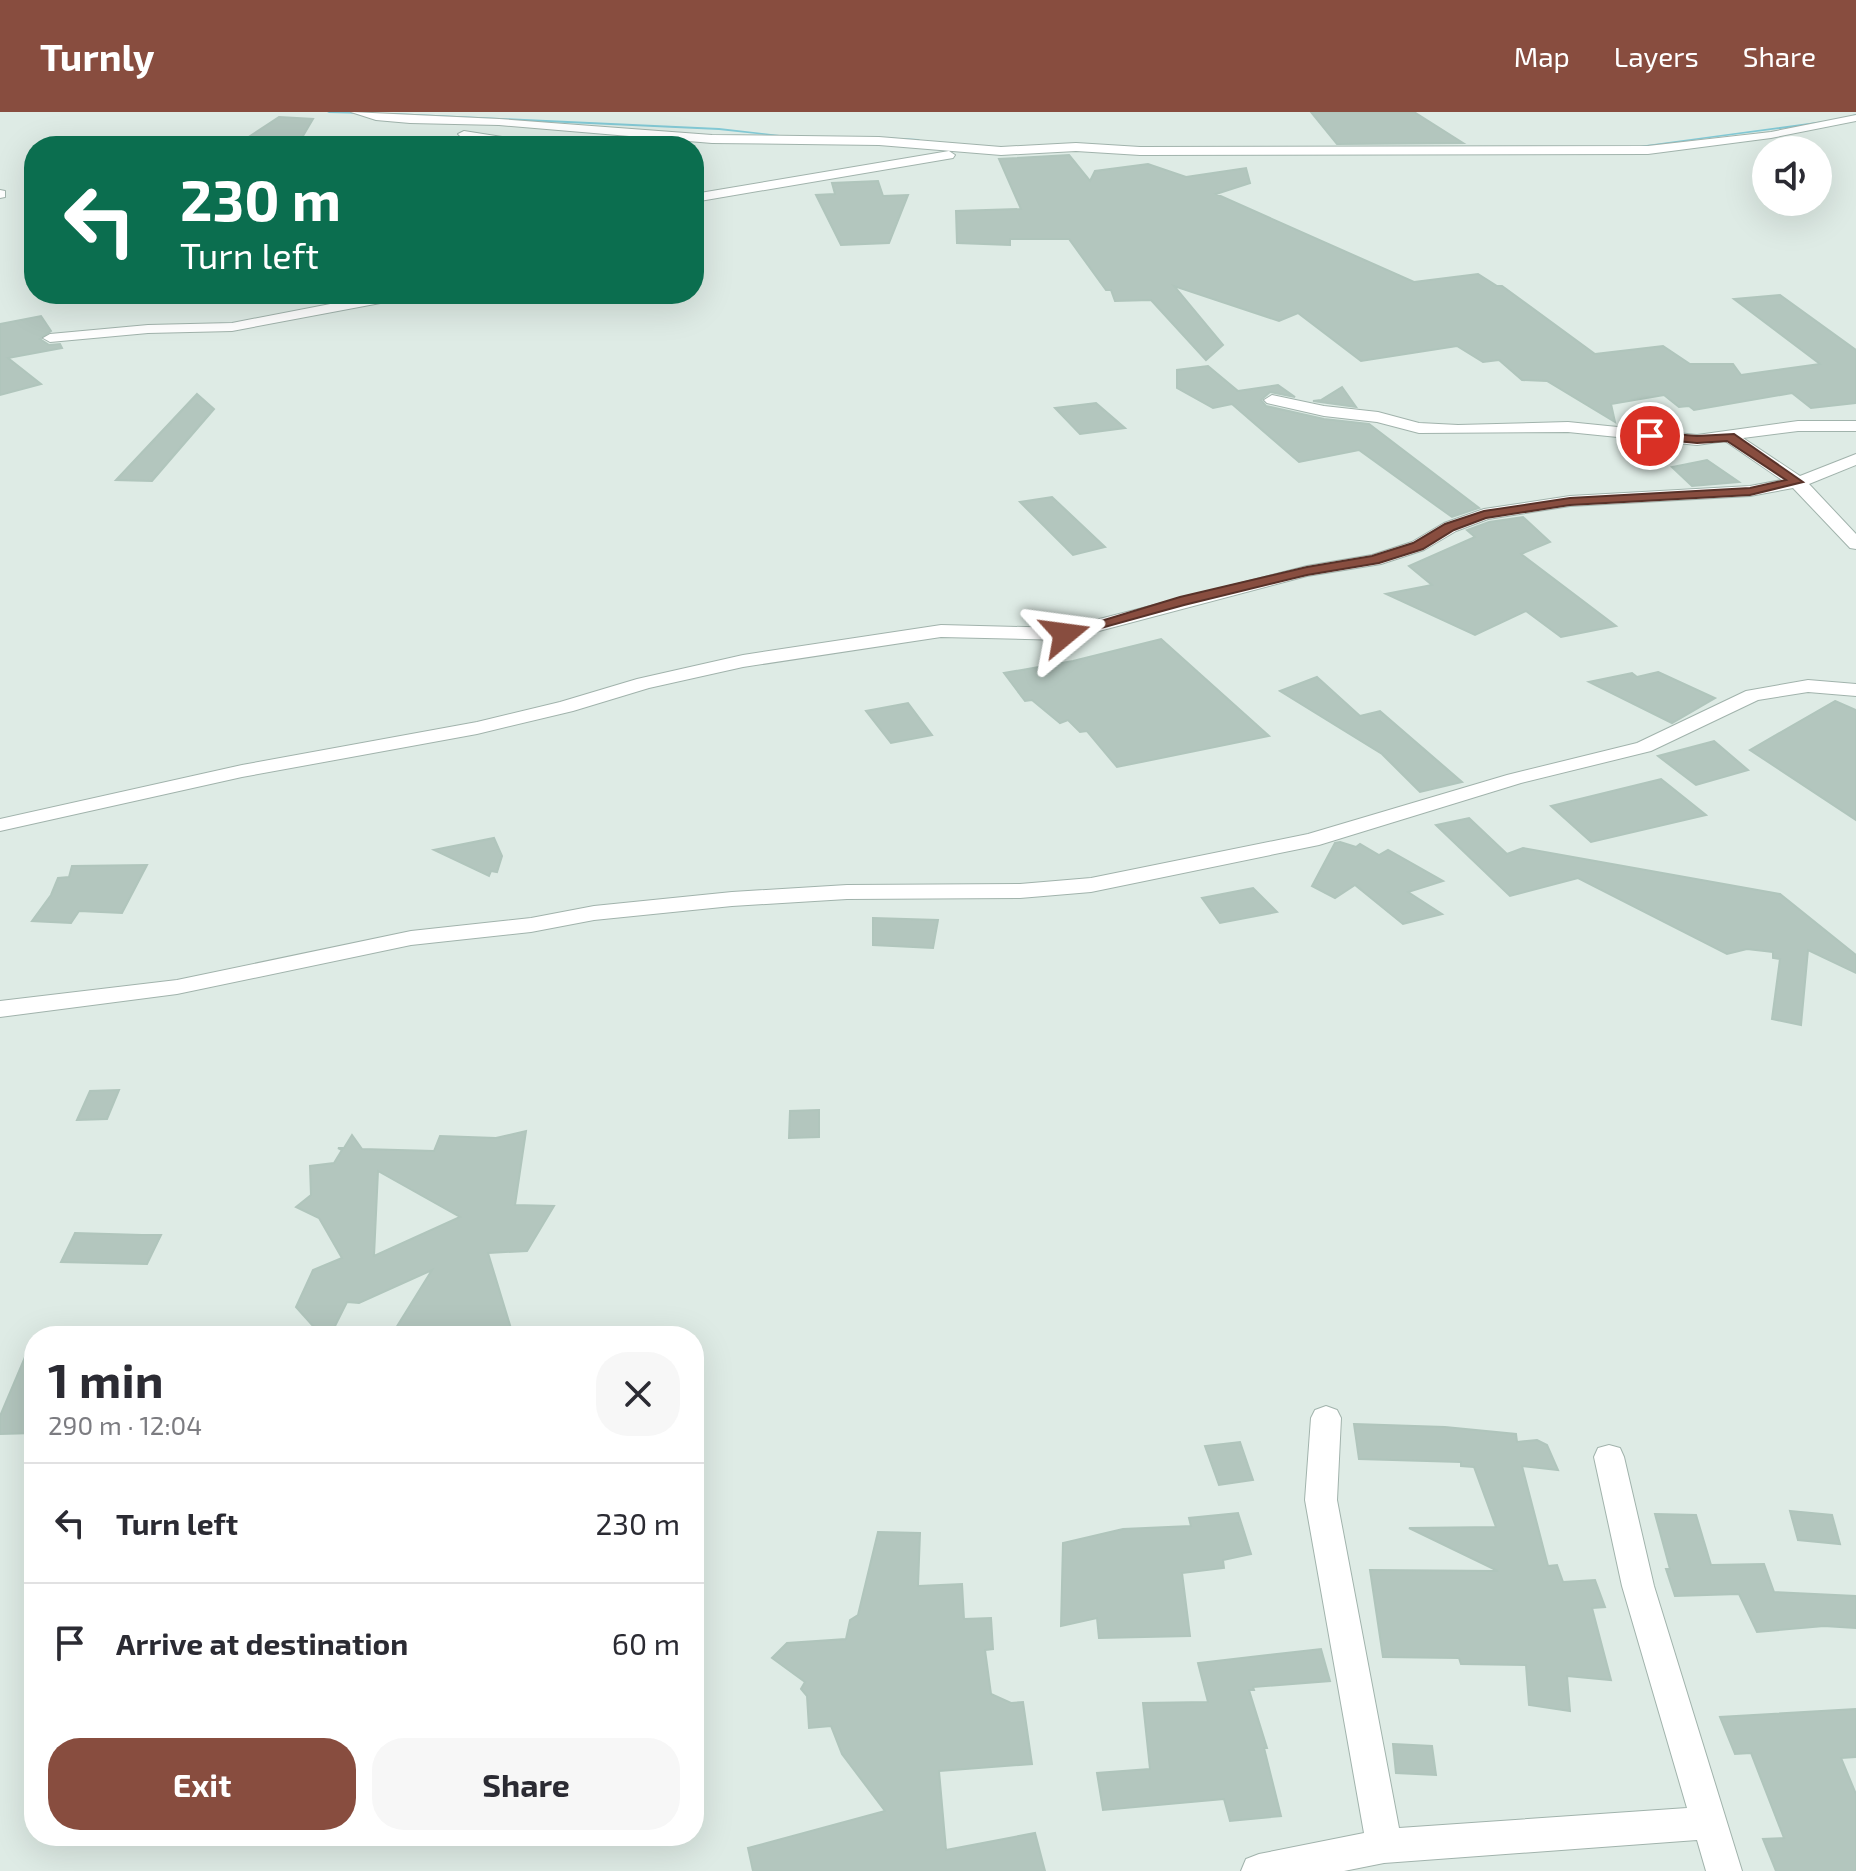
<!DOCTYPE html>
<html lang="en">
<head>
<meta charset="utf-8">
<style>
  :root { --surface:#fff; --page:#f7f7f7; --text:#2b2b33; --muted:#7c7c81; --line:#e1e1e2; --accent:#884d3f }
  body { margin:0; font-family:"Exo 2",sans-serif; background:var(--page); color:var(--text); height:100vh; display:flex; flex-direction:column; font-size:30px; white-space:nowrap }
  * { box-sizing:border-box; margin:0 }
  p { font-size:26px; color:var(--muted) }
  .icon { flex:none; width:44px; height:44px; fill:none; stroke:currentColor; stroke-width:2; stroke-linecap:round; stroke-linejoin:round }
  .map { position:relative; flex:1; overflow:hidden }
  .side { position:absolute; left:24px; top:1214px; width:680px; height:520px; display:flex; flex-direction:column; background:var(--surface); border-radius:32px; box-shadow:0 8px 32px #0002 }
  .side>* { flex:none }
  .top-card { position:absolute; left:24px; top:24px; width:680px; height:168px; border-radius:32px; box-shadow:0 8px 32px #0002; background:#0b6e4f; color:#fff; overflow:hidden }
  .fabs { position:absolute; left:1752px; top:24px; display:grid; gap:16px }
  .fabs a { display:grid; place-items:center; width:80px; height:80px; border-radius:50%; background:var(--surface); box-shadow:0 8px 32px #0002; font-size:40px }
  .pin { position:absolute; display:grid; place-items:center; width:68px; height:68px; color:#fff; margin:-34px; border:4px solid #fff; border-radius:50%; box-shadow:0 2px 8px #0007 }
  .me { position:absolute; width:88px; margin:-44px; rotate:74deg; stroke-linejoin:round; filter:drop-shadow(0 0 6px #0008) }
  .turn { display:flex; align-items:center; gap:28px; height:168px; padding:0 24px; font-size:36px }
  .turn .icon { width:104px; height:104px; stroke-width:2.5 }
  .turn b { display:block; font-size:56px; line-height:68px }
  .round { display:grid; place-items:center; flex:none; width:84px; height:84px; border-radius:32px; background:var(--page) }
  .summary { display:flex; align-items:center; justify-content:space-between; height:136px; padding:0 24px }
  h1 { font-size:48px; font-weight:700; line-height:60px }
  .action { display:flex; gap:16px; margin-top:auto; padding:16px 24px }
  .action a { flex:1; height:92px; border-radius:32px; background:var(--accent); color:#fff; font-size:32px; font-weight:700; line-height:92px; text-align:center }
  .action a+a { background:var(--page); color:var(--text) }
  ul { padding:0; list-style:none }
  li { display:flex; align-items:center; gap:24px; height:120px; padding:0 24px; border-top:2px solid var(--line) }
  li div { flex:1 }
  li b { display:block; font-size:30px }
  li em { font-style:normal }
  header { display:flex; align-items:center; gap:48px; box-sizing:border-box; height:112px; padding:0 40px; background:var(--accent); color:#fff }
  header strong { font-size:38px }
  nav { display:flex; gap:44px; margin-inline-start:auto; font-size:28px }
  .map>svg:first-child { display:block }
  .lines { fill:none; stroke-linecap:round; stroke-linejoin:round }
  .stream { fill:#82c8d4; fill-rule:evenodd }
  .building { fill:#b3c6be; stroke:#b0c5bc; stroke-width:2; fill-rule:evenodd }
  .minor-casing { stroke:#a1b3ac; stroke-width:2 }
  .minor { fill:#fff; fill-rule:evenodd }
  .route { fill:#884d3f; stroke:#583229; stroke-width:2 }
</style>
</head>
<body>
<header>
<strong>Turnly</strong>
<nav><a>Map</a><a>Layers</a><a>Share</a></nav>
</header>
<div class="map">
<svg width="1856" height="1759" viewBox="0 0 1856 1759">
  <rect width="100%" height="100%" fill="#deebe5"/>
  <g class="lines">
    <!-- stream -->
    <g class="stream">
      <polygon points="327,0 369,0 369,1 367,2 329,1"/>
      <polygon points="393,1 719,16 788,24 786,25 719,18 395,3"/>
      <polygon points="1856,2 1856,5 1840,9 1634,36 1632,35 1839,7"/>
      <polygon points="878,25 918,27 920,28 918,29 876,27"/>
    </g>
  </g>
  <!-- building -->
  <g class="building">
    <polygon points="1311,0 1414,0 1463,31 1337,32"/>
    <polygon points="279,5 313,7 297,34 235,34"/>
    <polygon points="1069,43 1090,69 1095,59 1148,52 1186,65 1246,56 1250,71 1216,82 1414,170 1478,162 1497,174 1502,174 1595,242 1663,234 1690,252 1733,252 1741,263 1820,252 1734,187 1780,183 1856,238 1856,291 1811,296 1792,281 1694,298 1689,294 1679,295 1664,283 1611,292 1615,310 1547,269 1522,268 1499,248 1483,250 1457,234 1361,249 1298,201 1279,209 1174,174 1223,233 1206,248 1151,188 1115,189 1111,178 1106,178 1069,127 1010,127 1010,133 957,131 956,99 1021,97 999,47"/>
    <polygon points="878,69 883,84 908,83 889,131 841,133 816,83 835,82 832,71"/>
    <polygon points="41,204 51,219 40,227 49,233 60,232 62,236 8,246 41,272 0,283 0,212"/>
    <polygon points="1208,254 1238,279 1278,273 1295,285 1270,280 1261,288 1266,294 1324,307 1369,312 1479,396 1452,405 1359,338 1299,350 1232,292 1213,296 1177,276 1177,258"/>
    <polygon points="1342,275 1356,295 1313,289 1321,288"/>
    <polygon points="197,282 214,297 152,369 116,368"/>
    <polygon points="1096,291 1125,316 1080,322 1055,296"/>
    <polygon points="1707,348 1739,370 1692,374 1672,355"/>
    <polygon points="1052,385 1105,435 1073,443 1020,390"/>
    <polygon points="1523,405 1550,430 1521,442 1616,514 1561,525 1526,499 1475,523 1386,482 1432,473 1409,454 1475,425 1467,418 1489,410"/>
    <polygon points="1161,527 1269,624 1117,655 1087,619 1080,620 1068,608 1060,611 1032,588 1025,589 1004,561 1073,549"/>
    <polygon points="1658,560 1715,586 1672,611 1589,570 1632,561 1637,565"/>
    <polygon points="1317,565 1360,604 1380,599 1462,670 1420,680 1382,642 1280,579"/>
    <polygon points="1835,589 1856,598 1856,708 1750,638"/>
    <polygon points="908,591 932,623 891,631 866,599"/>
    <polygon points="1714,629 1748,658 1696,673 1658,644"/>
    <polygon points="1661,667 1706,703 1591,730 1551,694"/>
    <polygon points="1469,706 1507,742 1523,736 1780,782 1856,843 1856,861 1808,838 1801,913 1772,907 1780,847 1773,846 1773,840 1747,837 1727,842 1578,766 1510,784 1436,713"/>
    <polygon points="494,726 502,744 497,760 491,759 489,764 434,738"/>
    <polygon points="1340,730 1356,735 1360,732 1379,743 1388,738 1443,769 1408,780 1442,802 1403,812 1355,773 1335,786 1312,774 1335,731"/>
    <polygon points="147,753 122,801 79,799 71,811 32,809 51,783 58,766 69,765 72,754"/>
    <polygon points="1253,776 1277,800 1220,811 1202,786"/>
    <polygon points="873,806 938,808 933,836 873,833"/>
    <polygon points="119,978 107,1007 77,1008 90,979"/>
    <polygon points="819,998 819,1025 789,1026 790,999"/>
    <path d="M526,1019L515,1093L554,1094L527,1139L488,1141L513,1223L391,1224L432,1158L359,1191L347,1190L330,1224H322L296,1195L313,1158L342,1146L319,1106L296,1095L311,1083L310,1054L334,1051L342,1038L338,1036H344L352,1023L362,1037L434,1039L440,1024L496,1026ZM378,1059L460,1105L374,1144Z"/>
    <polygon points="75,1121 142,1123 161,1123 147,1152 61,1150"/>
    <polygon points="34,1224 34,1321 0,1322 0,1304"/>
    <polygon points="1354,1312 1445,1315 1516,1322 1517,1330 1537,1328 1547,1333 1558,1358 1522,1354 1548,1454 1557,1453 1563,1470 1595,1468 1605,1495 1592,1496 1611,1568 1567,1564 1570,1599 1529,1593 1526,1553 1461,1552 1459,1546 1383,1545 1370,1458 1498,1459 1409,1416 1496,1415 1474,1355 1461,1354 1461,1350 1359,1347"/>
    <polygon points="1240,1330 1253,1368 1219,1373 1205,1334"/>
    <polygon points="1790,1399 1832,1403 1840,1432 1798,1428"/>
    <polygon points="1238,1401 1251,1442 1223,1448 1224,1456 1182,1461 1190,1524 1099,1526 1097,1506 1061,1514 1063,1431 1123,1417 1191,1414 1189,1406"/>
    <polygon points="1655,1402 1696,1403 1711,1453 1764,1452 1774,1480 1856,1484 1856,1516 1824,1514 1757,1520 1739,1482 1675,1484 1666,1457 1670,1457"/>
    <polygon points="878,1420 920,1421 918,1474 962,1472 964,1507 991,1506 993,1537 985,1538 991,1582 1011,1591 1023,1590 1032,1652 939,1659 946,1738 1035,1721 1045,1759 753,1759 748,1736 885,1699 842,1642 831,1614 809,1616 807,1584 801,1577 805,1570 772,1546 787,1531 846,1527 850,1508 858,1503"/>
    <polygon points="1321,1537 1330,1569 1253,1575 1254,1578 1249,1578 1267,1636 1264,1636 1281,1704 1230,1709 1224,1687 1103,1698 1097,1661 1150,1657 1143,1591 1208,1590 1198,1551"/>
    <polygon points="1856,1597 1856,1645 1841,1646 1856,1682 1856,1759 1776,1759 1763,1727 1784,1726 1751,1641 1735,1642 1720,1605"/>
    <polygon points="1393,1632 1432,1634 1436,1663 1396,1661"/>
  </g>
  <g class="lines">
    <defs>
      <g id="minor">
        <polygon points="351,0 499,7 712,23 879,25 1001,35 1076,31 1140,35 1648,34 1771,20 1856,3 1856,9 1771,26 1648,42 1140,43 1076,39 1001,43 879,33 712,31 499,13 410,11 376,8"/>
        <polygon points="464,19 502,25 517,34 502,34 460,24 458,22"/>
        <polygon points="949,39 955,43 953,46 694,90 694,82"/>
        <polygon points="0,78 5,79 5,85 0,86"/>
        <polygon points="382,182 396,182 398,185 391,189 232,219 148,221 50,230 43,226 50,222 148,213 232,211"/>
        <polygon points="1272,283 1324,294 1378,300 1419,311 1458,313 1568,310 1697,323 1798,309 1856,309 1856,319 1798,319 1743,326 1800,364 1856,342 1856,353 1809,372 1856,422 1856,437 1850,436 1793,376 1750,384 1570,394 1488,407 1456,419 1424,438 1381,452 1307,464 1065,528 941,525 743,555 649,576 573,599 477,622 242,665 0,719 0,707 242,653 477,610 560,590 637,567 743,543 941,513 1064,516 1307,454 1372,443 1412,430 1444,411 1484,397 1570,384 1750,374 1782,368 1725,329 1697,333 1568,320 1419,321 1377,310 1324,304 1267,291 1264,288"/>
        <polygon points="1808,568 1856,572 1856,584 1808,580 1758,588 1651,639 1521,671 1319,733 1091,780 1020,786 847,787 732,794 594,808 531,820 411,833 177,882 0,905 0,889 177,868 411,819 531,806 594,794 732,780 847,773 1020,772 1091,766 1308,722 1507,663 1637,631 1746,579"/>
        <polygon points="1326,1294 1337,1298 1341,1306 1337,1388 1399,1716 1687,1696 1622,1474 1594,1345 1598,1336 1609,1333 1620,1336 1624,1345 1654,1474 1742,1759 1706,1759 1697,1728 1384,1751 1344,1759 1241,1759 1246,1747 1259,1742 1364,1721 1305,1388 1311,1306 1315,1298"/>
      </g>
    </defs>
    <!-- minor casing -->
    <use href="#minor" class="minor-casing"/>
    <!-- minor -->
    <use href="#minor" class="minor"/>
  </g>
  <!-- route -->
  <polygon class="route" points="1650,320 1697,324 1734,322 1803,370 1750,383 1570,393 1486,406 1454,418 1423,437 1379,451 1307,463 1184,493 1065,526 1058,522 1180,485 1307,455 1372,444 1413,431 1445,412 1484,399 1570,386 1750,376 1786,368 1727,329 1697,331 1645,326 1644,324"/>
</svg>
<div class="fabs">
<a><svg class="icon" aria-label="sound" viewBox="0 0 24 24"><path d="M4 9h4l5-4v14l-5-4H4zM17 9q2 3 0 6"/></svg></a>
</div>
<div class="pin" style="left:1650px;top:324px;background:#d93025"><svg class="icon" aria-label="arrive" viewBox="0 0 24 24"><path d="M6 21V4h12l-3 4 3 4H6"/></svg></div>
<svg class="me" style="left:1065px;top:522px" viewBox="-20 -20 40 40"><path d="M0-17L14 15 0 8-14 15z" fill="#884d3f" stroke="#fff" stroke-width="4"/></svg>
<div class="top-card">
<div class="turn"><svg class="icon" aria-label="left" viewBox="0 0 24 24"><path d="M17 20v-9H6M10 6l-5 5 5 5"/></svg><div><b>230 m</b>Turn left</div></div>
</div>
<section class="side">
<div class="summary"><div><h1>1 min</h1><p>290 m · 12:04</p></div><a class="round"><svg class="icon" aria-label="close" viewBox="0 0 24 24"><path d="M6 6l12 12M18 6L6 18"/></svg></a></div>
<ul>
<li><svg class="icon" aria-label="left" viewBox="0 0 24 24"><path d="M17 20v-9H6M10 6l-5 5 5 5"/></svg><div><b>Turn left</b></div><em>230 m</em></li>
<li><svg class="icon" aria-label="arrive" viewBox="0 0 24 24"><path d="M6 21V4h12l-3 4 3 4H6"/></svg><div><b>Arrive at destination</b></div><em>60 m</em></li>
</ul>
<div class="action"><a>Exit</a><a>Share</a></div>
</section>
</div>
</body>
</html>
